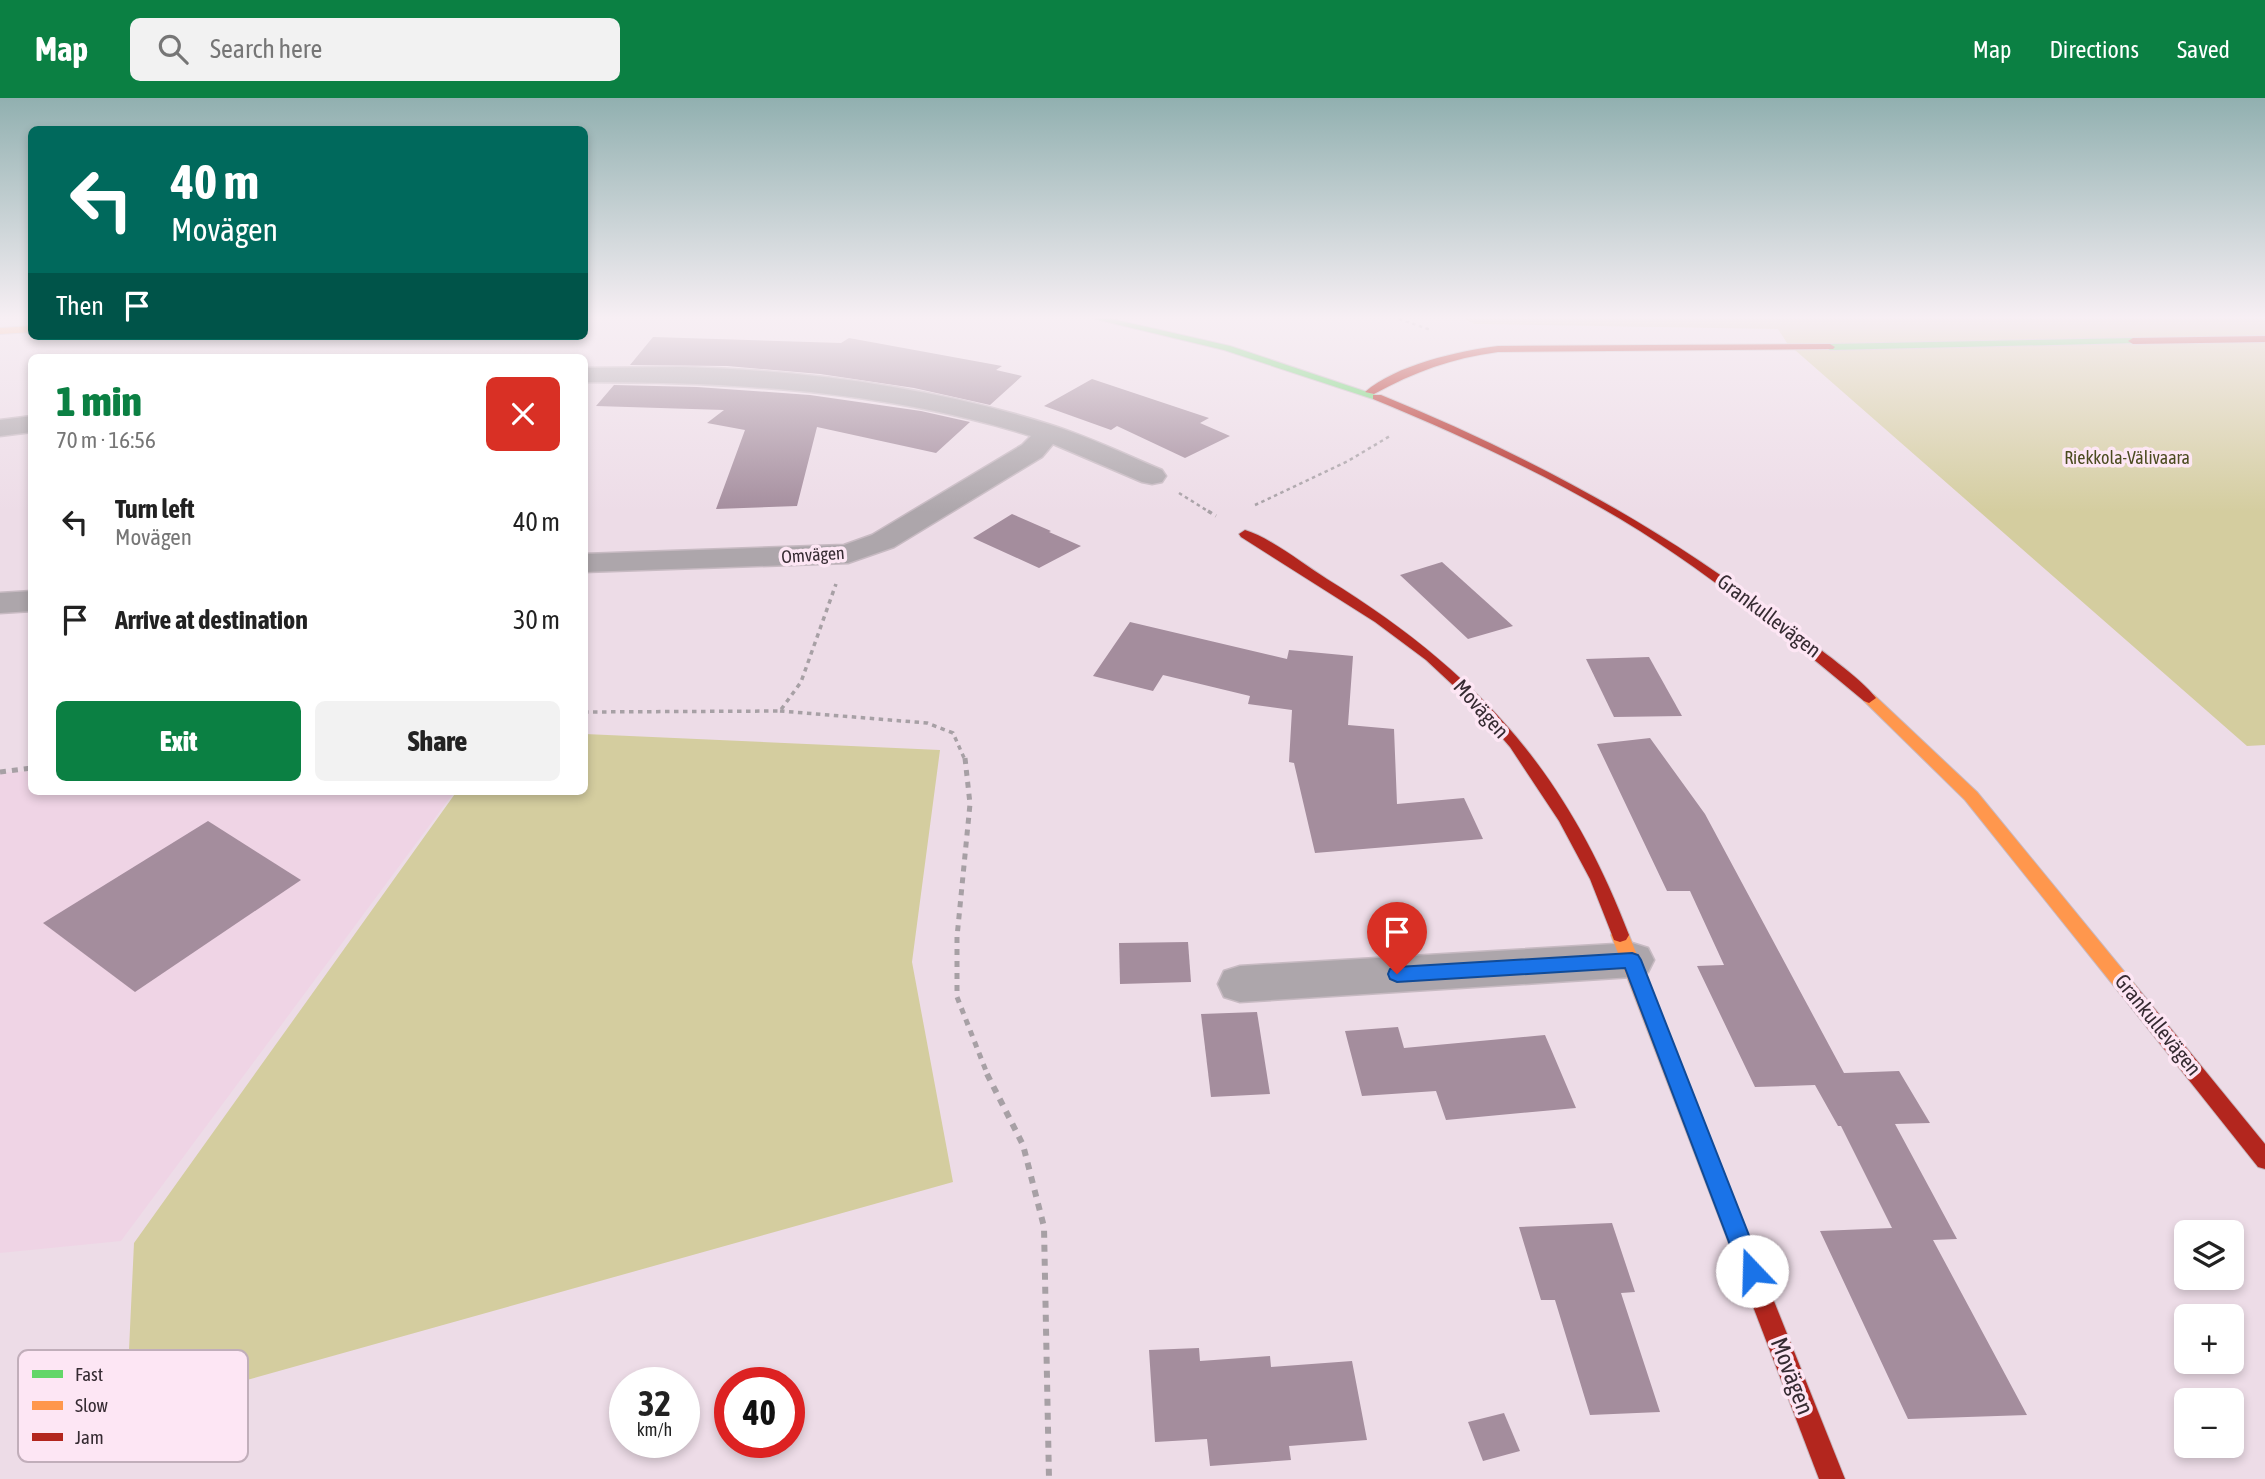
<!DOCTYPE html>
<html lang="en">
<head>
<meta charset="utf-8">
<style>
  :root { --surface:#fff; --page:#f2f2f2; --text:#222; --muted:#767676; --accent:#0b8043 }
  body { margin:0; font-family:"Asap Condensed",sans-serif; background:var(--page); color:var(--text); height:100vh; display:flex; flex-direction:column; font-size:26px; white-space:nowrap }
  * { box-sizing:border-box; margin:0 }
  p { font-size:23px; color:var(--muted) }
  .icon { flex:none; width:38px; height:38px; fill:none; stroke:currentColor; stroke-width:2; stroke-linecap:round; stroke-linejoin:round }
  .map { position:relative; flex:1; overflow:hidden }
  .drawer { position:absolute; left:28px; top:256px; width:560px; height:441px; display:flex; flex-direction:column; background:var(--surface); border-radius:10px; box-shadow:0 4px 10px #0003 }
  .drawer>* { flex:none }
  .top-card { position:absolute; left:28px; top:28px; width:560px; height:214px; border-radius:10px; box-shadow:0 4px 10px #0003; background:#00695c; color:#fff; overflow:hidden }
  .fabs { position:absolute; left:2174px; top:1122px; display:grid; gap:14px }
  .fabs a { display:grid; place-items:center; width:70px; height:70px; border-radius:10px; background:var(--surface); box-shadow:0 4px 10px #0003; font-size:35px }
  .speed { position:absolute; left:609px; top:1269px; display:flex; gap:14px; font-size:35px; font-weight:700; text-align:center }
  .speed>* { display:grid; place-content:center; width:91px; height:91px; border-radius:50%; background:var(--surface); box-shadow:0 4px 10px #0003; line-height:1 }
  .speed small { font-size:18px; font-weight:400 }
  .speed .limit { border:10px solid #d22; background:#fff; color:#111 }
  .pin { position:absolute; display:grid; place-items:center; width:60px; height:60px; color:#fff; margin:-72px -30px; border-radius:50% 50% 50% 0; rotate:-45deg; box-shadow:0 0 7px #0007 }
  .pin .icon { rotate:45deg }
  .me { position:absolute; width:77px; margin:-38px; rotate:339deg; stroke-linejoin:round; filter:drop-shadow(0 0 5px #0008) }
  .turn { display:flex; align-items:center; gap:24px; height:147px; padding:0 28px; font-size:32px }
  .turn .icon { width:91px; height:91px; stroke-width:2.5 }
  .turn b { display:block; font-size:49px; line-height:60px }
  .then { display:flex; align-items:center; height:66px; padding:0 28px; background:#0003; gap:14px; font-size:26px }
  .round { display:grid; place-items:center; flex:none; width:74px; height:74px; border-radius:10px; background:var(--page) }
  .head { display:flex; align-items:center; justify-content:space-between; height:119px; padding:0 28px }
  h1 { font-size:42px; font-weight:800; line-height:52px; color:var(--accent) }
  .button { display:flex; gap:14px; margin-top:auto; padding:14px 28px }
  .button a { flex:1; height:80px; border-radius:10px; background:var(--accent); color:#fff; font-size:28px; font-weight:800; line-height:80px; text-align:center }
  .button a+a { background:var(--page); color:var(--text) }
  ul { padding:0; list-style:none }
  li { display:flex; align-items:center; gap:21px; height:98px; padding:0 28px }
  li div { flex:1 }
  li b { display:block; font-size:26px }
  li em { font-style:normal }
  header { display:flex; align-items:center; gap:42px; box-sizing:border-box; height:98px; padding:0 35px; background:var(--accent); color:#fff }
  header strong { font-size:33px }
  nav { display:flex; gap:38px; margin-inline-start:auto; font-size:24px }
  .search { width:490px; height:63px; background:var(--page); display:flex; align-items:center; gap:18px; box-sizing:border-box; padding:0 24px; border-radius:10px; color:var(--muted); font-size:26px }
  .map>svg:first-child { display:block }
  .built { fill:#efd4e5 }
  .green { fill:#d4cd9f }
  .building { fill:#a48d9d }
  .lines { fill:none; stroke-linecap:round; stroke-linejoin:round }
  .street-casing { stroke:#c7bac2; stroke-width:3 }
  .fast-casing { stroke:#c7bac2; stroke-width:2 }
  .slow-casing { stroke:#c7bac2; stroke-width:2 }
  .jam-casing { stroke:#c7bac2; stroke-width:2 }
  .path-far3 { stroke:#a7a0a5; stroke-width:2.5; stroke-dasharray:3.5 3.5; stroke-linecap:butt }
  .path-far2 { stroke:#a7a0a5; stroke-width:3.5; stroke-dasharray:4.5 4.5; stroke-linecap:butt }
  .path-far1 { stroke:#a7a0a5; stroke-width:5; stroke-dasharray:6 6; stroke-linecap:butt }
  .path { stroke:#a7a0a5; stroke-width:6; stroke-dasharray:7 7; stroke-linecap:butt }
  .street { fill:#ada6ab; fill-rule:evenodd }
  .fast { fill:#63d668; fill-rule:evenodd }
  .slow { fill:#ff974d; fill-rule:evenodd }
  .jam { fill:#b3261e; fill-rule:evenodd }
  .route { fill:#1a73e8; stroke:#114b97; stroke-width:2 }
  .labels { text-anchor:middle; stroke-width:7; stroke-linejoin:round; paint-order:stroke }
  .far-park-label { font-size:18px; fill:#4b4b20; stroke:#fde6f4 }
  .far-street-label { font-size:18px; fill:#362b32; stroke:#fde6f4 }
  .street-label { font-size:21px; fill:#362b32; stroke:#fde6f4 }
  .near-street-label { font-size:24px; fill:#362b32; stroke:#fde6f4 }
  .key { fill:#fde6f4; stroke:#c1aeba; stroke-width:2 }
  .key-label { font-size:19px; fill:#362b32 }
</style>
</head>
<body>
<header>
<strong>Map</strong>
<div class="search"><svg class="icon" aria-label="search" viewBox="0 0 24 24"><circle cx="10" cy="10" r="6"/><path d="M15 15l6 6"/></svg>Search here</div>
<nav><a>Map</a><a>Directions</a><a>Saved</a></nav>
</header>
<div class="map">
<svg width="2265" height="1381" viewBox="0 0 2265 1381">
  <rect width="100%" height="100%" fill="#eddce7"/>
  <!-- built -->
  <polygon class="built" points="31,673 32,693 455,693 121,1143 0,1155 0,675"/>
  <!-- green -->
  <g class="green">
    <polygon points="1465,221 2265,221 2265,647 2247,648 1787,245 1778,231 1474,226"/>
    <polygon points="585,636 940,652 912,864 953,1084 126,1316 134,1145 457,693 584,693"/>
  </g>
  <!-- building -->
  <g class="building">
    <polygon points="653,239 841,245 849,240 1002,268 996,272 1022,278 990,307 914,290 820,276 727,268 630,267"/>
    <polygon points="1092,281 1209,320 1200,325 1230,338 1185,360 1117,328 1111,332 1044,308"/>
    <polygon points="614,287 697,289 810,297 921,313 970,324 936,355 817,329 797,408 716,411 745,332 707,325 724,312 596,308"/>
    <polygon points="1012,416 1051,433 1049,434 1081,448 1039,470 973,440"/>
    <polygon points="1442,464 1513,528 1468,541 1400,477"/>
    <polygon points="1130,524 1287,561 1289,552 1353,558 1348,627 1394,631 1397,706 1464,700 1483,741 1315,755 1294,665 1289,664 1292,612 1248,606 1250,598 1163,577 1153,593 1093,578"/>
    <polygon points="1649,559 1682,618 1614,619 1586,561"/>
    <polygon points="1650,640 1705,716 1844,975 1899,973 1930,1025 1895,1026 1957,1141 1933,1142 2027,1317 1908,1321 1820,1133 1892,1130 1841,1028 1838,1028 1815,987 1755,989 1697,868 1724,867 1690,793 1667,793 1597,646"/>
    <polygon points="208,723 301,782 135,894 43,825"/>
    <polygon points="1188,844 1191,884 1120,886 1119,845"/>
    <polygon points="1257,914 1270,996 1211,999 1201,916"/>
    <polygon points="1398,929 1404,950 1545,937 1576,1010 1446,1022 1436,993 1362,998 1345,933"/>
    <polygon points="1612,1125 1635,1194 1621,1195 1660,1314 1590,1317 1555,1202 1541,1202 1519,1129"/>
    <polygon points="1199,1250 1200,1263 1270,1258 1271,1269 1352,1263 1367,1342 1289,1348 1291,1362 1210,1368 1207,1341 1155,1344 1149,1252"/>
    <polygon points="1504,1315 1520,1353 1483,1363 1468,1324"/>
  </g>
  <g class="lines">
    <defs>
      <g id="street">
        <path d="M681,269C803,272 932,289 1048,326C1087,338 1124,356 1162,372L1166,378L1162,384L1152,386L1142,384L1053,346L1042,359L894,449L848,465L584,474V456L844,447L872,437L1022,347L1031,338C887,293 735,284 584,284V270Z"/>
        <polygon points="32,318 32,334 0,338 0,322"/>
        <polygon points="32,493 32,513 0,515 0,495"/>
        <polygon points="1632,845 1648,850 1654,862 1648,874 1632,879 1240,904 1224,899 1218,886 1224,873 1240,868"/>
      </g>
      <g id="fast">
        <polygon points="1095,221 1112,221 1230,248 1382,299 1373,301 1224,252"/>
        <polygon points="2133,240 2138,243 2136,245 1830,252 1825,249 1830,246"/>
      </g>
      <g id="slow">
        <polygon points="32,228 32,234 0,236 0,230"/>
        <polygon points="1869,595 1874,597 1977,694 2136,888 2138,893 2136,898 2129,900 2122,898 1965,702 1864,603 1862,600"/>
        <polygon points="1620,830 1626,832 1629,837 1750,1143 1747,1150 1739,1153 1731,1150 1728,1143 1611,837 1614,832"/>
      </g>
      <g id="jam">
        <polygon points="2265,238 2265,244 2133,246 2128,243 2133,240"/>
        <path d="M1830,246L1835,249L1833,251L1498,254C1452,260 1414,274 1374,296L1365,294C1396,267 1458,253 1498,248Z"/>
        <path d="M1373,297H1381C1530,358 1668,432 1795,532C1817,550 1860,579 1876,600L1869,605L1864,603C1792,543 1719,483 1640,433C1555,380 1465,339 1373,301Z"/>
        <path d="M1245,432C1269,439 1305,467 1327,481C1476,573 1566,672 1629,837L1626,842L1620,844L1614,842L1590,781L1559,723L1510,649L1471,604L1426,562L1375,524L1241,439L1239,436Z"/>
        <polygon points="2129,886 2136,888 2265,1046 2265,1071 2258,1069 2122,898 2120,893 2122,888"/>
        <polygon points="1739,1133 1747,1136 1750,1143 1845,1381 1819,1381 1728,1143 1731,1136"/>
      </g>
    </defs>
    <!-- street casing -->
    <use href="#street" class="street-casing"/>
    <!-- fast casing -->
    <use href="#fast" class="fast-casing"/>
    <!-- slow casing -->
    <use href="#slow" class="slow-casing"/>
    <!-- jam casing -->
    <use href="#jam" class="jam-casing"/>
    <!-- path-far3 -->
    <g class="path-far3">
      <polyline points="1399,221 1431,232"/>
      <polyline points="1179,395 1211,415"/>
      <polyline points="1255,407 1348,363 1390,338"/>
    </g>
    <!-- path-far2 -->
    <g class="path-far2">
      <polyline points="1208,413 1216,418"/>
      <polyline points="780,613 927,625 953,635 965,662"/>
      <polyline points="584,614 780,613 801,584 836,486"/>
    </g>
    <!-- path-far1 -->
    <g class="path-far1">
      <polyline points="965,660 970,706 957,839 957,899 988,978"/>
      <polyline points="0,674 32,670"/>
    </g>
    <!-- path -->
    <polyline class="path" points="987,976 1023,1047 1044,1129 1049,1381"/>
    <!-- street -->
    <use href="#street" class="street"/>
    <!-- fast -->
    <use href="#fast" class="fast"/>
    <!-- slow -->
    <use href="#slow" class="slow"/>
    <!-- jam -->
    <use href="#jam" class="jam"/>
  </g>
  <!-- sky -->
  <linearGradient id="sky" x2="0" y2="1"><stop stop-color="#91b0b0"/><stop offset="0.53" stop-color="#f7eff4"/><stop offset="1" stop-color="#f7eff4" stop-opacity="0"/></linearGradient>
  <rect width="2265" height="414" fill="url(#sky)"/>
  <!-- route -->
  <polygon class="route" points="1632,855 1638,857 1641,862 1763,1173 1760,1181 1752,1184 1744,1181 1740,1173 1625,870 1397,884 1390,881 1388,876 1390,871 1397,869"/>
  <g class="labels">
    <!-- far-park labels -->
    <g class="far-park-label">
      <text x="2127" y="366">Riekkola-Välivaara</text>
    </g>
    <!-- far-street labels -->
    <g class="far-street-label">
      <text transform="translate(813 457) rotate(-4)" y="6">Omvägen</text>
    </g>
    <!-- street labels -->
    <g class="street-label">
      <text transform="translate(1769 518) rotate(37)" y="7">Grankullevägen</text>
      <text transform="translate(1481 611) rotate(48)" y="7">Movägen</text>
      <text transform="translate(2158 927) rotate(51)" y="7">Grankullevägen</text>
    </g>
    <!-- near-street labels -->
    <g class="near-street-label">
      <text transform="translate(1792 1278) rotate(69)" y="8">Movägen</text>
    </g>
  </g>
  <!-- legend -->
  <rect x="18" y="1252" width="230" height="112" rx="10" class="key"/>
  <rect x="32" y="1272" width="31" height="8" fill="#63d668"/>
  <rect x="32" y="1303" width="31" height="9" fill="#ff974d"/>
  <rect x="32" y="1335" width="31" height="8" fill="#b3261e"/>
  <g class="key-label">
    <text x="75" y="1283">Fast</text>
    <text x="75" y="1314">Slow</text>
    <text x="75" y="1346">Jam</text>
  </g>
</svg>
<div class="fabs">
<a><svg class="icon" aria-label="layers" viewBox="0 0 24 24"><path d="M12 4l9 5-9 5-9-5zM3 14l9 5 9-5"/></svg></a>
<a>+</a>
<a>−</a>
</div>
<div class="speed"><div>32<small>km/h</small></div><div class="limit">40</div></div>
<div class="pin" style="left:1397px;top:876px;background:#d93025"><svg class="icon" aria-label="arrive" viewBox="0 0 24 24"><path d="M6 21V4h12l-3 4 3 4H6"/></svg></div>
<svg class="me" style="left:1752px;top:1173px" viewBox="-20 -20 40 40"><circle r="19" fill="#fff"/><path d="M0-13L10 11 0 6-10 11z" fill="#1a73e8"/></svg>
<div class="top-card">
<div class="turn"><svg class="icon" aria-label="left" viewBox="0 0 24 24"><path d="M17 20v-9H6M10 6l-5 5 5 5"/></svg><div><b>40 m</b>Movägen</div></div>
<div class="then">Then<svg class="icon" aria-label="arrive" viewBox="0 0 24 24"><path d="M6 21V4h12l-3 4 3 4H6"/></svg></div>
</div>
<section class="drawer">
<div class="head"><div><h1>1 min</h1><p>70 m · 16:56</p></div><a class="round" style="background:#d93025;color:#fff"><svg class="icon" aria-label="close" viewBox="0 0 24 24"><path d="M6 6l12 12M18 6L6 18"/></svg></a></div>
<ul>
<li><svg class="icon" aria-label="left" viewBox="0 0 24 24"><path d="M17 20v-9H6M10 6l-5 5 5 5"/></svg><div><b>Turn left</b><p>Movägen</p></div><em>40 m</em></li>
<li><svg class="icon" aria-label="arrive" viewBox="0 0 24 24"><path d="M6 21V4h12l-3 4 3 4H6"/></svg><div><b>Arrive at destination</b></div><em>30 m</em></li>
</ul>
<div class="button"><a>Exit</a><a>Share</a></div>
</section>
</div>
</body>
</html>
